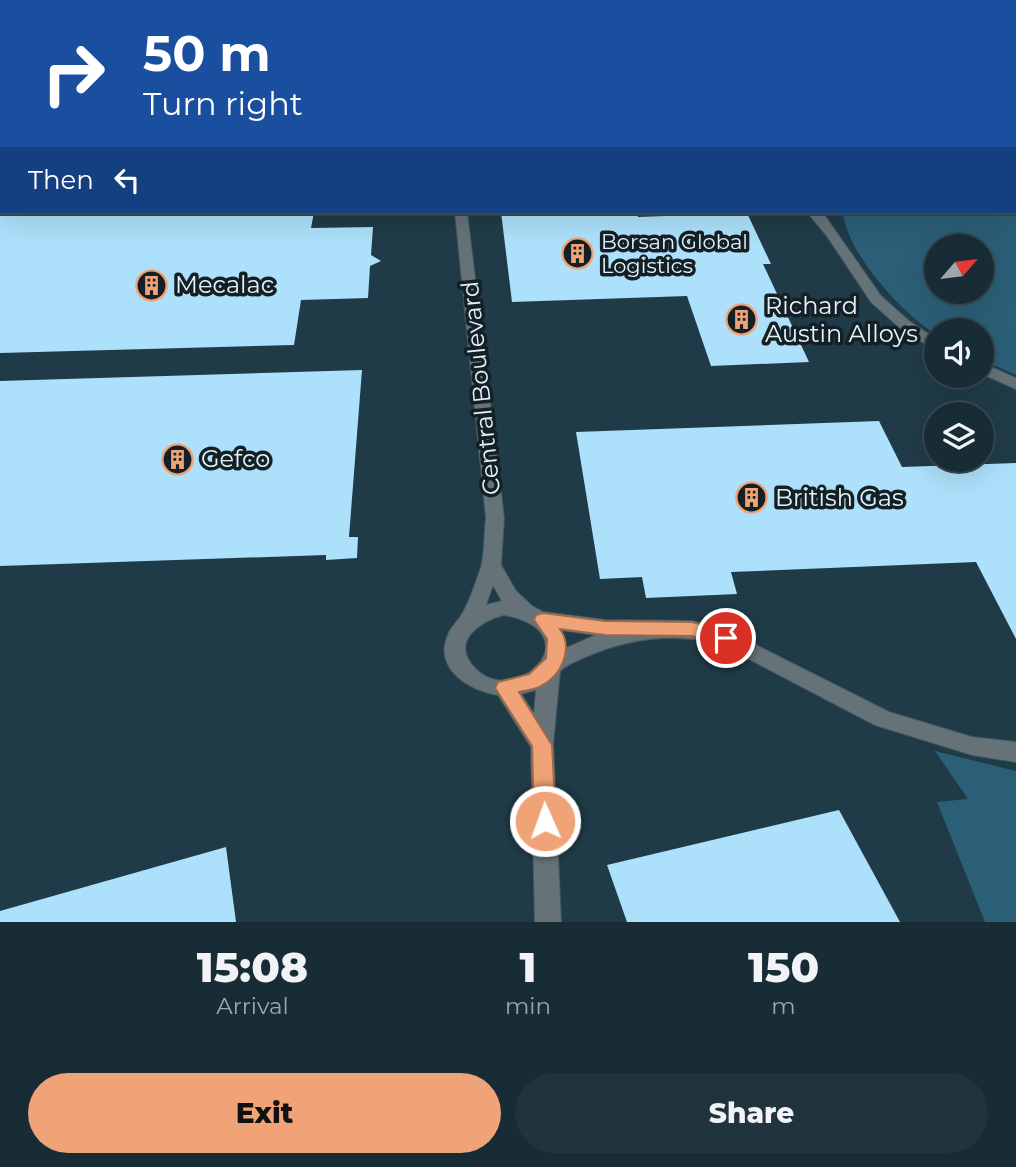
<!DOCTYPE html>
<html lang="en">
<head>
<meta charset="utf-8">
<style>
  :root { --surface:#182c36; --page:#21343e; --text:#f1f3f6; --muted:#9fa7ad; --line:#364851; --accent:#efa376 }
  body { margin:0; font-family:Montserrat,sans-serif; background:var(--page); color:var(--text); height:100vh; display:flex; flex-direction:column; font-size:26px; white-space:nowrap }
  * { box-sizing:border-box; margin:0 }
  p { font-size:23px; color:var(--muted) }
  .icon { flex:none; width:38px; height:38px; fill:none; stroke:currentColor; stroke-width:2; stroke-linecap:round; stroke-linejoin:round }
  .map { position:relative; height:922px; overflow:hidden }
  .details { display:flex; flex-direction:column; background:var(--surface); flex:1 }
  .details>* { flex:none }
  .top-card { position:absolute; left:0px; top:0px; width:1017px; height:214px; box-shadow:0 7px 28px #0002,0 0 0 2px var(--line); background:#1a4fa0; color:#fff; overflow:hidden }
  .needle { width:46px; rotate:62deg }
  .tools { position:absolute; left:924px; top:234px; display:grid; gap:14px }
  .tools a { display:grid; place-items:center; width:70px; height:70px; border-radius:50%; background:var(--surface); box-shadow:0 7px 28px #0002,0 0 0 2px var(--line); font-size:35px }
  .pin { position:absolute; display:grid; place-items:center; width:60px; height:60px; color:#fff; margin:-30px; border:4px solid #fff; border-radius:50%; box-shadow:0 2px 7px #0007 }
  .me { position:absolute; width:77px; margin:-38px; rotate:358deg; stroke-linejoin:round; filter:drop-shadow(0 0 5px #0008) }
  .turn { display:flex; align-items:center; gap:24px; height:147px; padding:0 28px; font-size:32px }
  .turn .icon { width:91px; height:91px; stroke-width:2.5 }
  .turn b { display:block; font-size:49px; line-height:60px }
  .then { display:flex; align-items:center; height:66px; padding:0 28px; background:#0003; gap:14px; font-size:26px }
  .eta { display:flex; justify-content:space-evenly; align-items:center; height:119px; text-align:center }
  .eta b { font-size:42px; font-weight:800; line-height:49px }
  .primary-button { display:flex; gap:14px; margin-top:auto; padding:14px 28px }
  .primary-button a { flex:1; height:80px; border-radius:42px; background:var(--accent); color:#111; font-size:28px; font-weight:800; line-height:80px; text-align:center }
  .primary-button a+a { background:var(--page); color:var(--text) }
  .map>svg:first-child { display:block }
  .green { fill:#2b5f78; fill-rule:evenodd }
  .building { fill:#ade0fa }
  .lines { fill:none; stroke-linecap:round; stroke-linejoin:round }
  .minor-casing { stroke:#3f5864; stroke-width:2 }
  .tertiary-casing { stroke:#3f5864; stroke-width:2 }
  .minor { fill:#657278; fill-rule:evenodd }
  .tertiary { fill:#657278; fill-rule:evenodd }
  .rail { stroke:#b1c3cd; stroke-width:3.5; stroke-dasharray:2 4.5; stroke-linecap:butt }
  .route { fill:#efa376; stroke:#9b6a4d; stroke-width:2 }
  .labels { text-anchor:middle; stroke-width:7; stroke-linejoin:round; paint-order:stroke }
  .far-poi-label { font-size:21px; fill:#e2f1fa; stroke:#152026; text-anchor:start }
  .poi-label { font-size:24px; fill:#e2f1fa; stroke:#152026; text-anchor:start }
  .street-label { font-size:24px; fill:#e2f1fa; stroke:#152026 }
</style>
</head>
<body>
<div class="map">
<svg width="1016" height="922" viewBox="0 0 1016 922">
  <rect width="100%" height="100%" fill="#203b48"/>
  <!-- green -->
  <g class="green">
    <path d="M1015,154L1016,155V375L982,360V331H936V334C903,315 846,252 843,212H1015ZM936,247H982V292H936Z"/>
    <polygon points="935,751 1016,771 1016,922 985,922 937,802 968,799"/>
  </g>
  <!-- building -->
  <g class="building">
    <polygon points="0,212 314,212 311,228 373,227 371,255 381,261 370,266 368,298 301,300 294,345 0,353"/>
    <polygon points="501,212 637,212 638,217 747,213 771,264 763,264 809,362 711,366 687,296 512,302"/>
    <polygon points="362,370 349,537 358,537 357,558 326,560 326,555 0,566 0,381"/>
    <polygon points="879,421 902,467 1016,463 1016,639 976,562 731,572 737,594 646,598 642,577 600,579 576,432"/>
    <polygon points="839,810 900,922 627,922 607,865"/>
    <polygon points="226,847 236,922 0,922 0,911"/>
  </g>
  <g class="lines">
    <defs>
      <g id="minor">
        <rect x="601" y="0" width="10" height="2"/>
        <polygon points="693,0 704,0 705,2 695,2"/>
        <polygon points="845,0 861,0 862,2 847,2"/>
        <polygon points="940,0 959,0 939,2"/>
        <polygon points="1009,0 1016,0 1016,4 1015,2"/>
        <path d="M455,212H467L504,518L501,565L516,591L532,606L543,612L605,620L692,621L726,630L889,712L972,737L1016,742V762L972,755L875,725L720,644C673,632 628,638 583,658C575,662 566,665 560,671L553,745L561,922H535L531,747L498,695C470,691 433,669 448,635C450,628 456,623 460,617C469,604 476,582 481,567C485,552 484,534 486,518ZM493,585L502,601L486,605ZM504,615C596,633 513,713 473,666C451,640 481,621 504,615ZM561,630L596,635L566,648ZM536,690L534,714L521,694Z"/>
        <polygon points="807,212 820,212 825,216 881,296 909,321 936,339 936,351 899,327 871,302 827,236"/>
        <polygon points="982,363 1016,378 1016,389 982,374"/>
      </g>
      <g id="tertiary">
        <polygon points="720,0 731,0 732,2 722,2"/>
        <polygon points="1015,145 1016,146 1016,154 1015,153"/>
      </g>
    </defs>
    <!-- minor casing -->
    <use href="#minor" class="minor-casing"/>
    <!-- tertiary casing -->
    <use href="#tertiary" class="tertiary-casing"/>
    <!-- minor -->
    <use href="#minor" class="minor"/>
    <!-- tertiary -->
    <use href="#tertiary" class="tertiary"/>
    <!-- rail -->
    <g class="rail">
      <polyline points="97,2 100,0"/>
      <polyline points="129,2 132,0"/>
    </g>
  </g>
  <!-- route -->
  <path class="route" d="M543,613L605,621L692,622L732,632L735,638L732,643L726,645L692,636L605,635L560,629C574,649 561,676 541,686C534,690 526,690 519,692L552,745L556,821L552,828L545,830L537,828L534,821L532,746L495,688L498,682L529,674L546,658L547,639L534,620L536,615Z"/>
  <!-- icons -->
  <defs>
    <symbol id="building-ring" viewBox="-11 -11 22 22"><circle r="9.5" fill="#152026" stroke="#efa376" stroke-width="1.5"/><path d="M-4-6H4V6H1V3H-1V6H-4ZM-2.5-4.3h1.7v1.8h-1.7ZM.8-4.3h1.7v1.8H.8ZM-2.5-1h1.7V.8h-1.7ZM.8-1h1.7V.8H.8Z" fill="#efa376"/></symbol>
  </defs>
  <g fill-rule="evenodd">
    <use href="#building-ring" x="560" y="236" width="35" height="35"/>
    <use href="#building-ring" x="134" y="268" width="35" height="35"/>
    <use href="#building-ring" x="724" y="302" width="35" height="35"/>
    <use href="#building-ring" x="160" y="442" width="35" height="35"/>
    <use href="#building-ring" x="734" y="480" width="35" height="35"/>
  </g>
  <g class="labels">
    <!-- far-poi labels -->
    <g class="far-poi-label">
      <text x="601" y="249">Borsan Global<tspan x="601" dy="24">Logistics</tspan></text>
    </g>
    <!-- poi labels -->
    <g class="poi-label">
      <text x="175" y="293">Mecalac</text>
      <text x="765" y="314">Richard<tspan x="765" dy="28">Austin Alloys</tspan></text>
      <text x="201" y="467">Gefco</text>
      <text x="775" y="506">British Gas</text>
    </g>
    <!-- street labels -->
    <g class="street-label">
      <text transform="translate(481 388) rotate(-96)" y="8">Central Boulevard</text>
    </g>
  </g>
</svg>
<div class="tools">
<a><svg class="needle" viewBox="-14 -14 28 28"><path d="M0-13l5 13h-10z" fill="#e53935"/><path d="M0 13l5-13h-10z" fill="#9fa7ad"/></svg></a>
<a><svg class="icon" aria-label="sound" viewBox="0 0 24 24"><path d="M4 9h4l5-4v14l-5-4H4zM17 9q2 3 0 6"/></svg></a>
<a><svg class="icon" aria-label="layers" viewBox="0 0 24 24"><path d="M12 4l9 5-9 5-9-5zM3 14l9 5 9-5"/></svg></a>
</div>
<div class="pin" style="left:726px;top:638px;background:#d93025"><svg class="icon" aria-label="arrive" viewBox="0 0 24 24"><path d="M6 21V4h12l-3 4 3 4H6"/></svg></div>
<svg class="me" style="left:545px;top:821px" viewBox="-20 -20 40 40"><circle r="17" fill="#efa376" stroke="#fff" stroke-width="3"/><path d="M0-11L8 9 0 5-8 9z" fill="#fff"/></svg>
<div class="top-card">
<div class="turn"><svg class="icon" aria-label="right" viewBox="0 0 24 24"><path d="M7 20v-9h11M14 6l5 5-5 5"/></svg><div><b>50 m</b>Turn right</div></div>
<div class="then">Then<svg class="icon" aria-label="left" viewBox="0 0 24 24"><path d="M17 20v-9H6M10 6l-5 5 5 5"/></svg></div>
</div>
</div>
<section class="details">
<div class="eta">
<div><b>15:08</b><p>Arrival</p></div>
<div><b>1</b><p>min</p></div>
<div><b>150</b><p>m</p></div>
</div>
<div class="primary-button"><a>Exit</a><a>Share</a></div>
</section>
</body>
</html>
